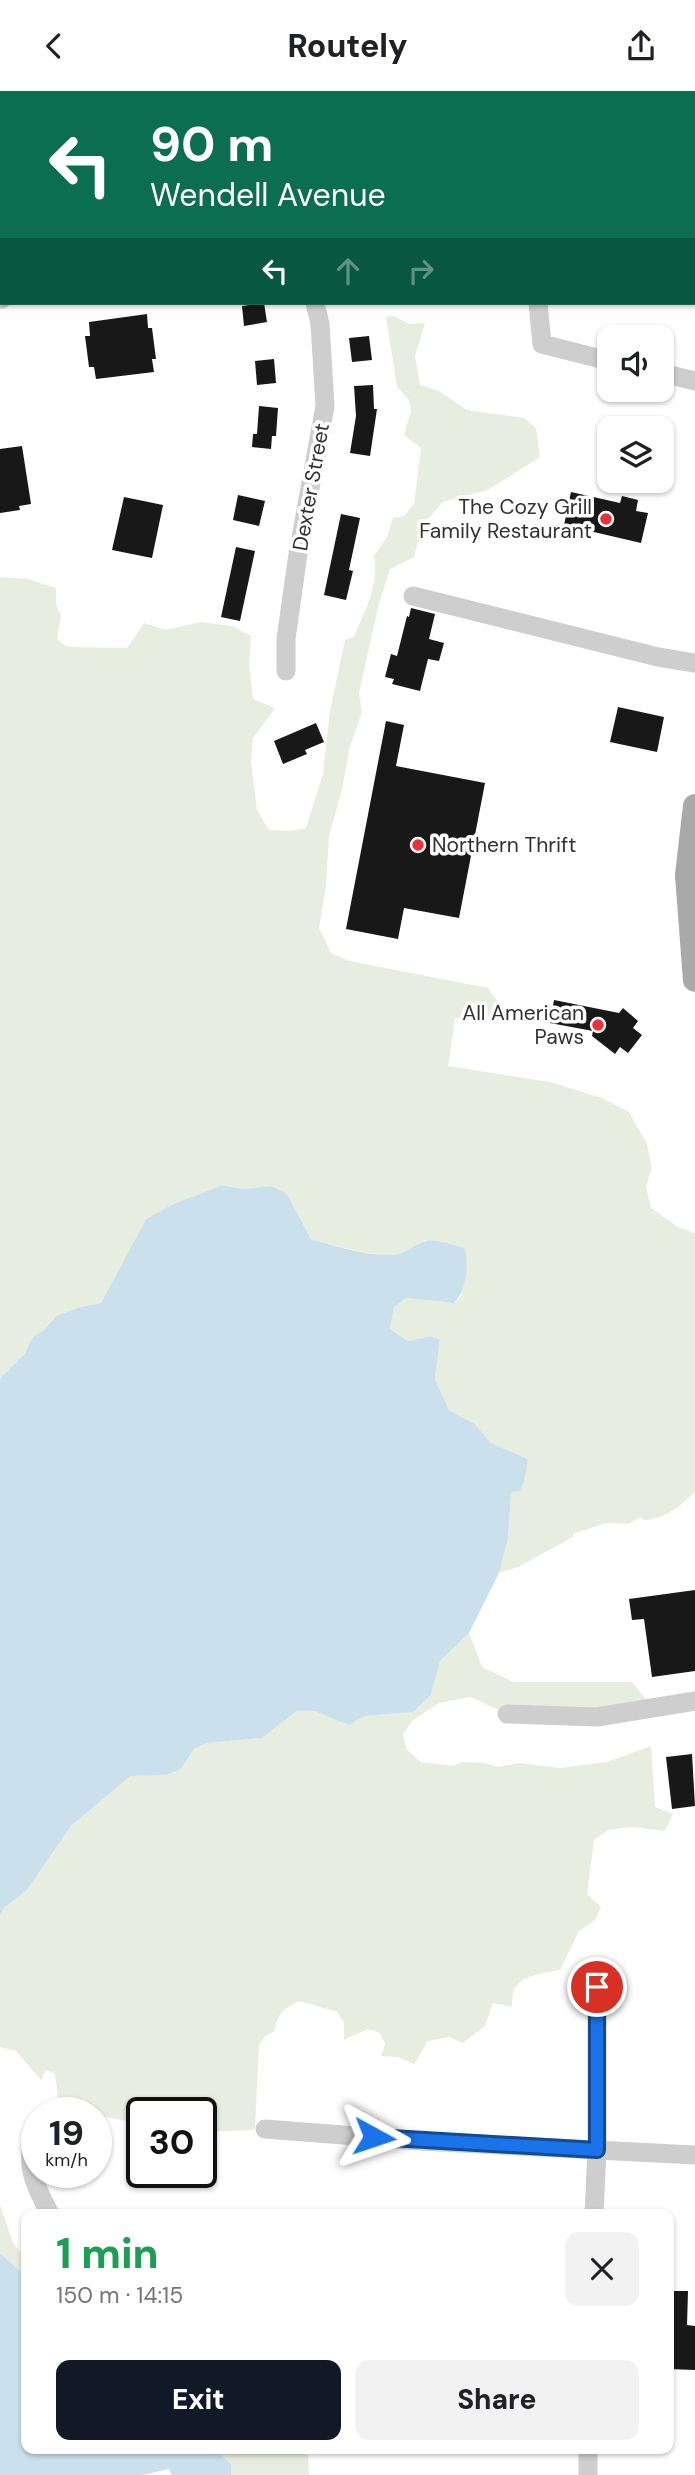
<!DOCTYPE html>
<html lang="en">
<head>
<meta charset="utf-8">
<style>
  :root { --surface:#fff; --page:#f2f2f2; --text:#202124; --muted:#757577; --accent:#111827 }
  body { margin:0; font-family:"DM Sans",sans-serif; background:var(--page); color:var(--text); height:100vh; display:flex; flex-direction:column; font-size:26px; white-space:nowrap }
  * { box-sizing:border-box; margin:0 }
  p { font-size:23px; color:var(--muted) }
  .icon { flex:none; width:38px; height:38px; fill:none; stroke:currentColor; stroke-width:2; stroke-linecap:round; stroke-linejoin:round }
  .map { position:relative; flex:1; overflow:hidden }
  .panel { position:absolute; left:21px; top:2118px; width:653px; height:245px; display:flex; flex-direction:column; background:var(--surface); border-radius:14px; box-shadow:0 2px 5px #0004 }
  .panel>* { flex:none }
  .guide { position:absolute; left:0px; top:0px; width:696px; height:214px; box-shadow:0 2px 5px #0004; background:#0b6e4f; color:#fff; overflow:hidden }
  .buttons { position:absolute; left:597px; top:234px; display:grid; gap:14px }
  .buttons a { display:grid; place-items:center; width:77px; height:77px; border-radius:14px; background:var(--surface); box-shadow:0 2px 5px #0004; font-size:35px }
  .speed { position:absolute; left:21px; top:2006px; display:flex; gap:14px; font-size:35px; font-weight:700; text-align:center }
  .speed>* { display:grid; place-content:center; width:91px; height:91px; border-radius:50%; background:var(--surface); box-shadow:0 2px 5px #0004; line-height:1 }
  .speed small { font-size:18px; font-weight:400 }
  .speed .limit { border:4px solid #111; border-radius:10px; background:#fff; color:#111 }
  .pin { position:absolute; display:grid; place-items:center; width:60px; height:60px; color:#fff; margin:-30px; border:4px solid #fff; border-radius:50%; box-shadow:0 2px 7px #0007 }
  .me { position:absolute; width:77px; margin:-38px; rotate:95deg; stroke-linejoin:round; filter:drop-shadow(0 0 5px #0008) }
  .turn { display:flex; align-items:center; gap:24px; height:147px; padding:0 35px; font-size:32px }
  .turn .icon { width:91px; height:91px; stroke-width:2.5 }
  .turn b { display:block; font-size:49px; line-height:60px }
  .lanes { display:flex; align-items:center; height:66px; padding:0 35px; background:#0003; justify-content:center; gap:35px; direction:ltr }
  .lanes .off { opacity:.35 }
  .round { display:grid; place-items:center; flex:none; width:74px; height:74px; border-radius:14px; background:var(--page) }
  .headline { display:flex; align-items:center; justify-content:space-between; height:119px; padding:0 35px }
  h1 { font-size:42px; font-weight:800; line-height:52px; color:#1e9e55 }
  .action { display:flex; gap:14px; margin-top:auto; padding:14px 35px }
  .action a { flex:1; height:80px; border-radius:14px; background:var(--accent); color:#fff; font-size:28px; font-weight:800; line-height:80px; text-align:center }
  .action a+a { background:var(--page); color:var(--text) }
  header { display:flex; justify-content:space-between; align-items:center; height:91px; padding:0 35px; background:var(--surface); font-size:32px; font-weight:800 }
  .map>svg:first-child { display:block }
  .green { fill:#e7eedf }
  .water { fill:#cbe0ed }
  .building { fill:#181818 }
  .lines { fill:none; stroke-linecap:round; stroke-linejoin:round }
  .minor { stroke:#cecece; stroke-width:19 }
  .major { stroke:#a9a9a9; stroke-width:24 }
  .route-casing { stroke:#114b97; stroke-width:18 }
  .route { stroke:#1a73e8; stroke-width:12 }
  .poi-dot { fill:#e9313c; stroke:#fff; stroke-width:2.5 }
  .labels { text-anchor:middle; stroke-width:7; stroke-linejoin:round; paint-order:stroke }
  .street-label { font-size:21px; fill:#313131; stroke:#fff }
  .poi-label { font-size:21px; fill:#313131; stroke:#fff; text-anchor:end }
</style>
</head>
<body>
<header><svg class="icon" aria-label="back" viewBox="0 0 24 24"><path d="M15 5l-7 7 7 7"/></svg>Routely<svg class="icon" aria-label="share" viewBox="0 0 24 24"><path d="M12 15V3M7 8l5-5 5 5M5 13v7h14v-7"/></svg></header>
<div class="map">
<svg width="695" height="2384" viewBox="0 0 695 2384">
  <rect width="100%" height="100%" fill="#fff"/>
  <!-- green -->
  <g class="green">
    <path d="M394,225L409,233L425,232L415,265L420,294L439,300L467,319L524,327L536,337L540,366L488,399L443,411L422,435L414,466L390,478L379,512L359,602L362,621L349,659L342,699L329,745L326,795L319,837L331,862L350,870L488,897L499,912L485,930L462,925L455,928L448,975L550,991L602,1007L629,1021L647,1053L652,1077L646,1095L651,1117L678,1136L695,1142V1401C679,1416 666,1428 643,1429L641,1426L628,1433L606,1432L573,1443V1446L518,1476L499,1482L508,1449L511,1402L528,1368L491,1352L475,1333L449,1319L435,1288L440,1249L430,1245L408,1250L390,1238L394,1216L406,1207L455,1212L462,1204L426,1149C418,1154 409,1160 400,1163C383,1169 330,1153 311,1148L287,1103L272,1095L243,1098L222,1094L171,1114L146,1128L101,1212L80,1216L56,1225L44,1239L33,1247L25,1262L0,1287V486L27,488L56,497V513L61,524L57,548L67,556L127,557L144,532L166,539L201,531L232,535L251,545L249,574L253,608L275,617L253,647L251,671L257,719L269,739L290,740L306,737L323,683L330,620L345,549L354,546C365,519 379,495 374,465L387,446L393,427L404,425L414,413L421,357L404,344L411,320L409,309L397,296L386,226Z"/>
    <path d="M469,1542L482,1576L514,1591H632L649,1612L633,1618L507,1623L470,1606L439,1612L413,1629L403,1643L407,1659L421,1671L452,1675L463,1671L483,1672L499,1676L519,1672L560,1677L607,1671L651,1655L655,1716L673,1723L665,1740L631,1736L608,1739L594,1749L587,1803L601,1816L595,1829L579,1840L560,1879C545,1882 522,1883 514,1899C512,1904 512,1911 512,1916L493,1912L485,1935L463,1952L449,1946L428,1950L414,1973L398,1966L381,1965L385,1953L380,1942L368,1938L344,1949V1931L337,1921L300,1910C281,1919 279,1921 274,1941L266,1944L259,1954L255,2037L252,2039L201,2041V2021H142V2033L96,2024V2021H82L59,2015L55,1983L46,1979L41,1989L16,1960L0,1956V1824L5,1816L27,1799L71,1735L130,1684H168L181,1678L194,1658L207,1652L262,1647L297,1620H314L349,1634L363,1625L413,1621L431,1604L440,1570Z"/>
    <polygon points="0,2114 13,2152 26,2168 26,2191 21,2181 0,2162"/>
    <polygon points="213,2357 292,2357 308,2361 309,2384 231,2384 230,2373"/>
  </g>
  <!-- water -->
  <g class="water">
    <path d="M222,1094L243,1098L272,1095L287,1103L311,1148C336,1155 366,1165 392,1164C404,1164 412,1155 423,1151C434,1147 455,1154 465,1158C469,1175 466,1200 454,1212L406,1207L394,1216L390,1238L408,1250L430,1245L440,1249L435,1288L449,1319L475,1333L491,1352L528,1368L524,1391L520,1399L511,1402L508,1449L499,1482L469,1542L440,1570L431,1604L413,1621L364,1625L349,1634L314,1620H297L262,1647L207,1652L194,1658L181,1678L167,1684L130,1685L71,1735L27,1799L5,1816L0,1824V1287L25,1262L33,1246L44,1239L56,1225L80,1216L101,1212L146,1128L171,1114Z"/>
    <polygon points="0,2162 21,2181 26,2191 26,2357 213,2357 231,2373 231,2384 172,2384 169,2378 143,2384 0,2384"/>
  </g>
  <!-- building -->
  <g class="building">
    <polygon points="264,212 267,231 244,235 242,215"/>
    <polygon points="147,223 148,237 152,237 156,268 152,268 154,281 96,288 94,276 89,276 85,245 90,245 89,231"/>
    <polygon points="369,245 372,269 352,271 349,247"/>
    <polygon points="274,268 276,292 257,294 255,270"/>
    <polygon points="373,294 374,318 377,318 370,365 350,362 356,325 354,295"/>
    <polygon points="259,315 278,317 276,345 272,345 271,358 252,356 253,343 257,343"/>
    <polygon points="22,355 31,413 19,415 20,419 0,422 0,358"/>
    <polygon points="571,401 620,412 622,405 638,409 636,420 648,422 641,452 564,434"/>
    <polygon points="238,404 265,410 259,435 233,429"/>
    <polygon points="124,406 163,414 152,467 112,459"/>
    <polygon points="341,423 360,427 349,479 353,480 346,509 324,504"/>
    <polygon points="236,456 255,460 240,530 221,526"/>
    <polygon points="411,517 435,523 429,548 444,552 439,570 428,568 420,600 392,593 394,588 385,586 391,563 397,565 407,525 409,526"/>
    <polygon points="618,616 664,626 657,661 610,651"/>
    <polygon points="386,630 404,634 396,675 485,692 459,827 404,817 398,848 346,838"/>
    <polygon points="316,632 324,651 305,659 307,663 283,673 274,650"/>
    <polygon points="554,909 619,922 623,917 638,930 633,937 642,944 628,962 620,956 615,963 592,945 593,940 550,932"/>
    <polygon points="695,1499 695,1580 652,1586 644,1528 632,1529 629,1508"/>
    <polygon points="692,1663 695,1715 672,1718 666,1666"/>
    <polygon points="668,2200 688,2200 687,2234 695,2235 695,2279 668,2278"/>
  </g>
  <g class="lines">
    <!-- minor -->
    <g class="minor">
      <polyline points="0,208 2,208"/>
      <polyline points="538,212 542,253 609,270"/>
      <polyline points="662,282 695,290"/>
      <polyline points="413,505 658,566 695,572"/>
      <polyline points="286,580 286,548 298,463 325,315 320,233 315,212"/>
      <polyline points="507,1623 597,1626 695,1610"/>
      <polyline points="55,2021 61,2016"/>
      <polyline points="265,2038 421,2050 695,2064"/>
      <path d="M37,2039C23,2074 34,2091 50,2123"/>
      <polyline points="594,2123 597,2059 597,1896"/>
      <polyline points="588,2384 588,2357"/>
    </g>
    <!-- major -->
    <polyline class="major" points="695,715 687,784 695,889"/>
  </g>
  <g class="lines">
    <defs>
      <polyline id="route" points="374,2046 597,2059 597,1896"/>
    </defs>
    <!-- route casing -->
    <use href="#route" class="route-casing"/>
    <!-- route -->
    <use href="#route" class="route"/>
  </g>
  <!-- markers -->
  <g class="poi-dot">
    <circle cx="606" cy="428" r="7"/>
    <circle cx="418" cy="754" r="7"/>
    <circle cx="598" cy="934" r="7"/>
  </g>
  <g class="labels">
    <!-- street labels -->
    <g class="street-label">
      <text transform="translate(311 396) rotate(-80)" y="7">Dexter Street</text>
    </g>
    <!-- poi labels -->
    <g class="poi-label">
      <text x="592" y="423">The Cozy Grill<tspan x="592" dy="24">Family Restaurant</tspan></text>
      <text x="432" y="761" text-anchor="start">Northern Thrift</text>
      <text x="584" y="929">All American<tspan x="584" dy="24">Paws</tspan></text>
    </g>
  </g>
</svg>
<div class="buttons">
<a><svg class="icon" aria-label="sound" viewBox="0 0 24 24"><path d="M4 9h4l5-4v14l-5-4H4zM17 9q2 3 0 6"/></svg></a>
<a><svg class="icon" aria-label="layers" viewBox="0 0 24 24"><path d="M12 4l9 5-9 5-9-5zM3 14l9 5 9-5"/></svg></a>
</div>
<div class="speed"><div>19<small>km/h</small></div><div class="limit">30</div></div>
<div class="pin" style="left:597px;top:1896px;background:#d93025"><svg class="icon" aria-label="arrive" viewBox="0 0 24 24"><path d="M6 21V4h12l-3 4 3 4H6"/></svg></div>
<svg class="me" style="left:374px;top:2046px" viewBox="-20 -20 40 40"><path d="M0-17L14 15 0 8-14 15z" fill="#1a73e8" stroke="#fff" stroke-width="4"/></svg>
<div class="guide">
<div class="turn"><svg class="icon" aria-label="left" viewBox="0 0 24 24"><path d="M17 20v-9H6M10 6l-5 5 5 5"/></svg><div><b>90 m</b>Wendell Avenue</div></div>
<div class="lanes"><svg class="icon" aria-label="left" viewBox="0 0 24 24"><path d="M17 20v-9H6M10 6l-5 5 5 5"/></svg><svg class="icon off" aria-label="ahead" viewBox="0 0 24 24"><path d="M12 20V5M6 11l6-6 6 6"/></svg><svg class="icon off" aria-label="right" viewBox="0 0 24 24"><path d="M7 20v-9h11M14 6l5 5-5 5"/></svg></div>
</div>
<section class="panel">
<div class="headline"><div><h1>1 min</h1><p>150 m · 14:15</p></div><a class="round"><svg class="icon" aria-label="close" viewBox="0 0 24 24"><path d="M6 6l12 12M18 6L6 18"/></svg></a></div>
<div class="action"><a>Exit</a><a>Share</a></div>
</section>
</div>
</body>
</html>
